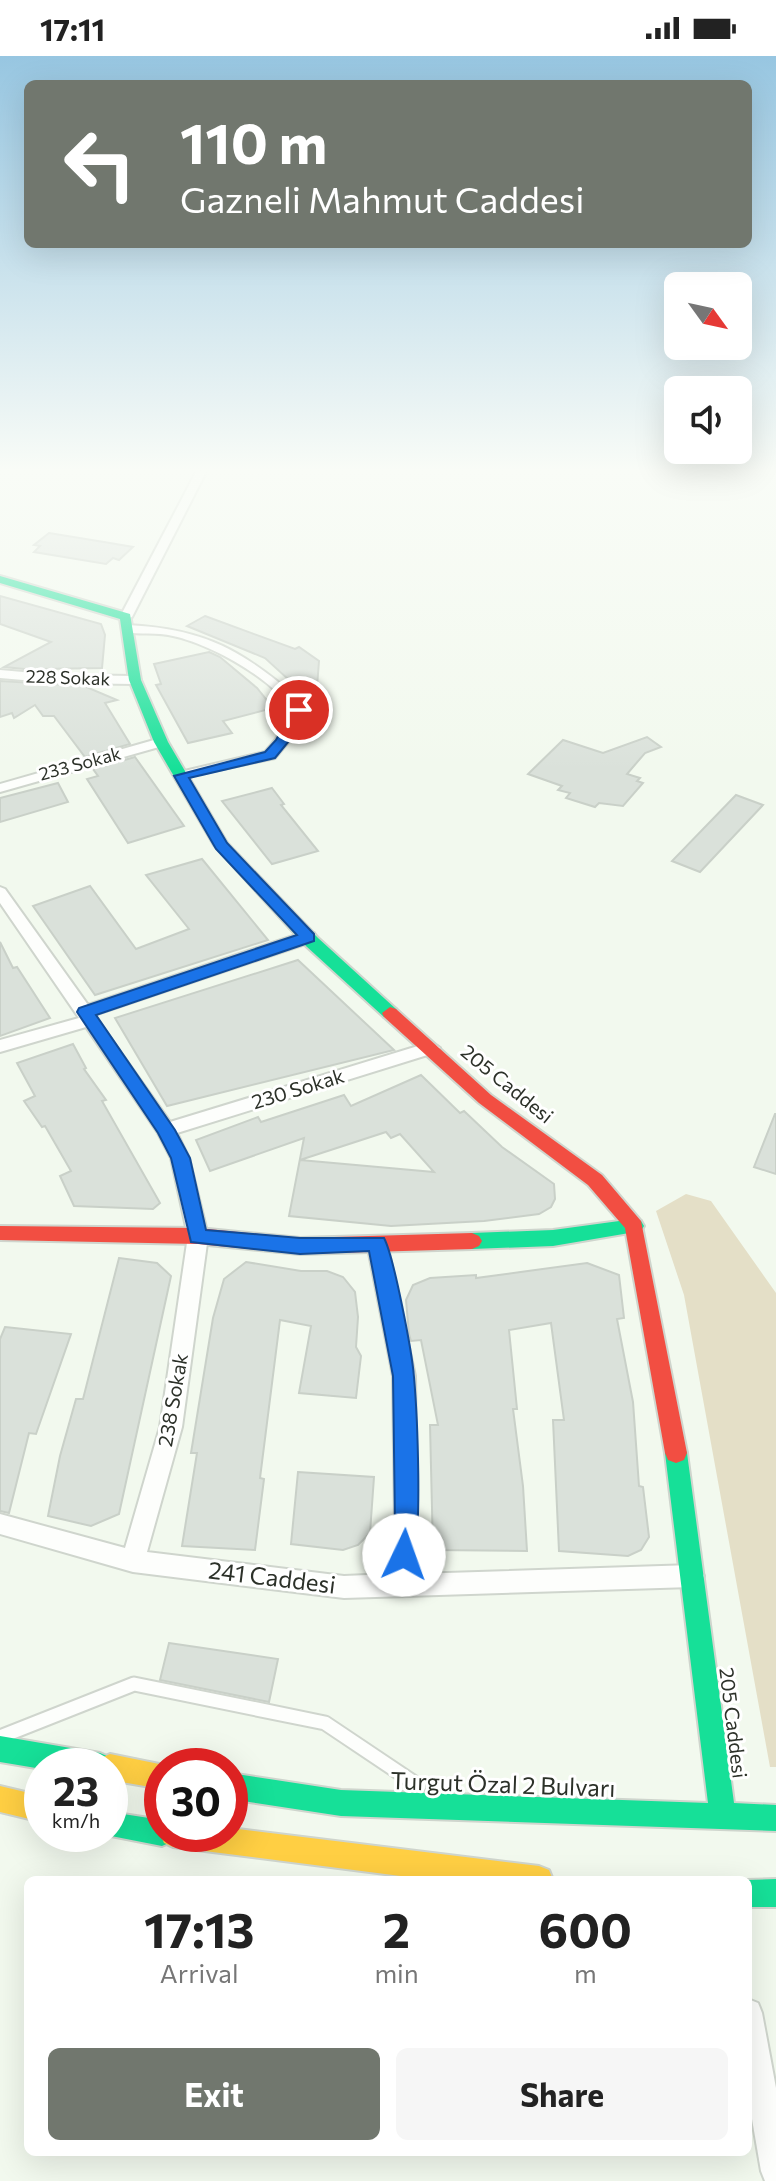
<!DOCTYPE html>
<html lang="en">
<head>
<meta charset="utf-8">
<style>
  :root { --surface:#fff; --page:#f6f6f6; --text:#222; --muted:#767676; --accent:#71776e }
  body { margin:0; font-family:Commissioner,sans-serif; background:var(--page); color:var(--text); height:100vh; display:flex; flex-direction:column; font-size:30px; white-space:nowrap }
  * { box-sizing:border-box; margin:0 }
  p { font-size:26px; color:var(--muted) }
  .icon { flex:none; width:44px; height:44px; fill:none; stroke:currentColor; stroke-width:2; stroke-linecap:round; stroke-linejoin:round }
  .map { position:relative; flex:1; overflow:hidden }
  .drawer { position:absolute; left:24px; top:1820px; width:728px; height:280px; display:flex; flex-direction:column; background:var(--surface); border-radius:12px; box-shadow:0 8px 32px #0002 }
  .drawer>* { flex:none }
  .top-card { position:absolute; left:24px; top:24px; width:728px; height:168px; border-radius:12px; box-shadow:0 8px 32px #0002; background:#71776e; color:#fff; overflow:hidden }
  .needle { width:52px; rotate:123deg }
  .fabs { position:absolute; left:664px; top:216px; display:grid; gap:16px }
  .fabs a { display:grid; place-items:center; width:88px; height:88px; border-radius:12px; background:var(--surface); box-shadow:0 8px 32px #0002; font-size:40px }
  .speed { position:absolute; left:24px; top:1692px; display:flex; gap:16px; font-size:40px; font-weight:700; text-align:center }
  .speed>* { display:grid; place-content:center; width:104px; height:104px; border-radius:50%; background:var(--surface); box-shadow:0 8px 32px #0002; line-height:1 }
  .speed small { font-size:20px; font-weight:400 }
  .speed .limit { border:12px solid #d22; background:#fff; color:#111 }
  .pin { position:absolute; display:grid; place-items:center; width:68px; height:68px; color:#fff; margin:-34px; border:4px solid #fff; border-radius:50%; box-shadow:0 2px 8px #0007 }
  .me { position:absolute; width:88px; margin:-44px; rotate:3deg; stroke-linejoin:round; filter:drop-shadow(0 0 6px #0008) }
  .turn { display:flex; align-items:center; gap:28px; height:168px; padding:0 24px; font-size:36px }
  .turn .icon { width:104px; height:104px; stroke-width:2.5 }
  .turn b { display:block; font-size:56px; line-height:68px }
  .eta { display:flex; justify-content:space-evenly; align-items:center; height:136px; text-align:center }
  .eta b { font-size:48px; font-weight:700; line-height:56px }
  .cta { display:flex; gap:16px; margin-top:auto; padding:16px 24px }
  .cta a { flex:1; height:92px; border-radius:12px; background:var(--accent); color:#fff; font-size:32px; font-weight:700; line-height:92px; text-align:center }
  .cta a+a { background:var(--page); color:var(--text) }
  .status { display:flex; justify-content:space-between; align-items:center; height:56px; padding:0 40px; background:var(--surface); direction:ltr }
  .status svg { height:22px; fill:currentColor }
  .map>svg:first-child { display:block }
  .green { fill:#e4dfc7 }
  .building { fill:#dae1da; stroke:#c9d0c8; stroke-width:2; fill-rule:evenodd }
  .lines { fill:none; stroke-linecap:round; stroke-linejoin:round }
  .lane-casing { stroke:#cfd5cd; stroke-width:17 }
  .street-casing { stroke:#cfd5cd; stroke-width:4 }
  .fast-casing { stroke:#cfd5cd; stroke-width:4 }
  .slow-casing { stroke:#cfd5cd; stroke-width:4 }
  .jam-casing { stroke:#cfd5cd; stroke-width:4 }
  .lane { stroke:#fdfefc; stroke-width:13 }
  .street { fill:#fdfefc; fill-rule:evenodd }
  .fast { fill:#16e098; fill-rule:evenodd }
  .slow { fill:#ffcf43; fill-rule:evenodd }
  .jam { fill:#f24e42; fill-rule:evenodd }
  .route { fill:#1a73e8; stroke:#114b97; stroke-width:2 }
  .labels { text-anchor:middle; stroke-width:6; stroke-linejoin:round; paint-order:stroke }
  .far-street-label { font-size:18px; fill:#2c3129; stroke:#fff }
  .street-label { font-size:20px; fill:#2c3129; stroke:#fff }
  .near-street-label { font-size:24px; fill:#2c3129; stroke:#fff }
</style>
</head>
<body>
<div class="status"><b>17:11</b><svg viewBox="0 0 49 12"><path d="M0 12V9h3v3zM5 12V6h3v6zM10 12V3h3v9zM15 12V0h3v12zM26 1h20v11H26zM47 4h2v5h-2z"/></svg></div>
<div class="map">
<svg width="776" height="2125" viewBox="0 0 776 2125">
  <rect width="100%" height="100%" fill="#f2f9ee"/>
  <!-- green -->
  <polygon class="green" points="686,1138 711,1145 776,1237 776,1711 770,1711 684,1239 656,1155"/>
  <!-- building -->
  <g class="building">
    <polygon points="49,477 104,486 133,491 119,504 113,502 106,508 34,496 40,490 34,489"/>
    <polygon points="0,540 101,568 105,579 102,612 42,613 45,615 4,611 51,586 0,568"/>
    <polygon points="205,560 295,593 299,591 319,605 317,631 301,635 265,602 187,570"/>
    <polygon points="209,596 220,601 257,632 273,652 223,665 232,677 188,687 156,629 161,628 154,608"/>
    <polygon points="0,625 84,630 117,644 105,647 130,688 85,701 54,660 43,660 35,649 14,662 12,657 0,661"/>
    <polygon points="647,681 661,691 645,697 627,718 640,722 637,725 643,727 623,750 599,747 595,751 566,742 570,737 558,734 562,730 528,718 563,684 603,697"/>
    <polygon points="135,701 184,770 128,787 87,723 98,720 93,713"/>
    <polygon points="58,727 68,746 0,766 0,742"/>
    <polygon points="272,732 284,748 281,749 318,795 272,808 222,745"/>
    <polygon points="736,739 763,749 700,816 672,805"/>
    <polygon points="202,803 268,884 95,939 33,850 90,830 136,893 189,873 146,819"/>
    <polygon points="0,886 13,912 17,911 50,962 0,980"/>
    <polygon points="298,904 394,994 167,1050 115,962"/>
    <polygon points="73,988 86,1012 84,1013 106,1044 102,1045 160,1147 153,1153 74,1150 60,1120 71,1115 45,1070 42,1071 24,1045 35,1040 17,1007"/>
    <path d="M421,1019L460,1057L464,1055L502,1091L554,1128L555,1143L551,1151L539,1158L484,1165L391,1170L289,1160L304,1082L210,1115L196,1084L258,1061L261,1066L344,1039L351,1050ZM386,1076L391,1082L400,1078L434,1116L300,1104Z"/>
    <polygon points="775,1058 776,1058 776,1118 754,1111"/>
    <polygon points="119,1202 157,1207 171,1220 119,1458 91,1470 48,1460 60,1400 76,1343 83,1343"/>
    <polygon points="246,1206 301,1215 327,1215 343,1221 355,1236 358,1261 356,1291 361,1300 356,1342 299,1337 311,1270 280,1264 260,1422 264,1423 255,1494 182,1490 197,1397 191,1397 213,1262 224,1223"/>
    <polygon points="587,1207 619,1219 624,1262 617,1263 633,1346 639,1430 643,1431 649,1481 641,1494 628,1500 559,1495 553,1364 564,1364 551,1267 509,1274 517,1353 513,1353 523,1430 527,1495 433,1494 430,1369 438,1369 421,1284 411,1285 409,1278 406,1244 413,1229 430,1222 476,1219 476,1222"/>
    <polygon points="5,1271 71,1278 36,1378 29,1377 9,1457 0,1455 0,1283"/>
    <polygon points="298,1416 374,1421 370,1477 358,1489 343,1494 291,1488"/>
    <polygon points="169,1587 278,1603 269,1646 160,1624"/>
  </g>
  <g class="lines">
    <defs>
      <polyline id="lane" points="0,1681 134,1628 325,1667 419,1730"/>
      <g id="street">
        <polygon points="196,416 206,416 132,561 122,564 120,561"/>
        <path d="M128,569C206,573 244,595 302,646L306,654L289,685L275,702L176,723V717L265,696L276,683L292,654C272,622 210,588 173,580C157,576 140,579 124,576V570Z"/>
        <polygon points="0,614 58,619 135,620 141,624 135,628 58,627 0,622"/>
        <polygon points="161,682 166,683 166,689 0,736 0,728"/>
        <polygon points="0,831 5,833 88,949 302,877 314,877 316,881 314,885 94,959 170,1066 431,986 440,992 437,996 177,1077 189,1102 208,1180 182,1371 147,1496 344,1520 390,1518 395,1469 393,1320 367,1187 370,1182 384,1182 387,1187 415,1320 417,1469 414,1518 692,1509 700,1512 704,1520 700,1528 692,1531 344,1542 133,1516 0,1478 0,1458 125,1492 160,1371 188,1180 171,1102 158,1077 86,971 0,996 0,984 79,962 0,847"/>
        <polygon points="748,1943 758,1947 762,1957 776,2032 776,2125 765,2125 761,2115 748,2040"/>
      </g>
      <g id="fast">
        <polygon points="0,520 130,558 141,624 168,686 227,787 318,882 396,953 398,957 396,961 384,961 306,890 214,789 154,686 129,624 120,563 0,527"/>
        <polygon points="634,1163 641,1165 644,1170 641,1175 553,1190 472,1193 465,1190 462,1185 465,1180 472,1177 553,1174"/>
        <polygon points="676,1387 684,1390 687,1397 734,1747 776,1749 776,1775 341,1760 230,1743 230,1717 341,1734 708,1747 665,1397 668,1390"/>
        <polygon points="0,1680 100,1697 109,1701 113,1710 110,1717 110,1710 42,1710 42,1713 0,1706"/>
        <polygon points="110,1756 162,1764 162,1778 175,1778 171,1786 162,1790 101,1778 110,1778"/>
        <polygon points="776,1823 776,1851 748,1851 747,1824"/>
      </g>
      <g id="slow">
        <polygon points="110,1698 169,1710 162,1710 162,1733 110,1724 110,1710 98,1710 101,1702"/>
        <polygon points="0,1730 42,1740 42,1766 0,1756"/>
        <polygon points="230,1772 539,1810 549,1814 553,1824 432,1824 173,1791 164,1787 160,1778 162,1773 162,1778 230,1778"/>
      </g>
      <g id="jam">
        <polygon points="390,951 396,953 491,1039 602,1119 641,1165 687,1397 684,1404 676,1407 668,1404 665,1397 625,1172 588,1129 479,1047 384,961 382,957"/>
        <polygon points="0,1170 198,1172 300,1182 472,1177 479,1180 482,1185 479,1190 472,1193 300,1198 198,1188 0,1184"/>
      </g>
    </defs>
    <!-- lane casing -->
    <use href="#lane" class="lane-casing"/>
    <!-- street casing -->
    <use href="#street" class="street-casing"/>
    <!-- fast casing -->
    <use href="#fast" class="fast-casing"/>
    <!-- slow casing -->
    <use href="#slow" class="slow-casing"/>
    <!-- jam casing -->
    <use href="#jam" class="jam-casing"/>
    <!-- lane -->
    <use href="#lane" class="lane"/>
    <!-- street -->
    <use href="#street" class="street"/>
    <!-- fast -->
    <use href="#fast" class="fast"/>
    <!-- slow -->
    <use href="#slow" class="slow"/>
    <!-- jam -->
    <use href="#jam" class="jam"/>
  </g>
  <!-- sky -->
  <linearGradient id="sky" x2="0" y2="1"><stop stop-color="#97c6e1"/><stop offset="0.58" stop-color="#f9fcf7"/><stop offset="1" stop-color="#f9fcf7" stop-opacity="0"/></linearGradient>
  <rect width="776" height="714" fill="url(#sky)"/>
  <!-- route -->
  <path class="route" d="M299,650L305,654L289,685L275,702L189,722L227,787L314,878V885L96,959L175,1074L190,1102L206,1174L300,1182H384C394,1201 412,1296 414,1321C417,1355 423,1481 412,1506L404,1510L395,1506L392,1499L395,1469L393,1320L369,1195L300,1198L191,1186L171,1102L158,1077L77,956L79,952L297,879L216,793L174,720L265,696L276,684L294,652Z"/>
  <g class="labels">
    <!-- far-street labels -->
    <g class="far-street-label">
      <text transform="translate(68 622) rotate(2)" y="6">228 Sokak</text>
      <text transform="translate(80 708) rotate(-15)" y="6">233 Sokak</text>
    </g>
    <!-- street labels -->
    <g class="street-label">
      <text transform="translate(507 1028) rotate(39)" y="7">205 Caddesi</text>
      <text transform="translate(298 1033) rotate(-17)" y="7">230 Sokak</text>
      <text transform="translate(173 1344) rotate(-80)" y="7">238 Sokak</text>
      <text transform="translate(733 1667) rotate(83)" y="7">205 Caddesi</text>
    </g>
    <!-- near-street labels -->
    <g class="near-street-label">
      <text transform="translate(272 1522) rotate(7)" y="8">241 Caddesi</text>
      <text transform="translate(503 1729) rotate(2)" y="8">Turgut Özal 2 Bulvarı</text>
    </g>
  </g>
</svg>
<div class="fabs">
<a><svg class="needle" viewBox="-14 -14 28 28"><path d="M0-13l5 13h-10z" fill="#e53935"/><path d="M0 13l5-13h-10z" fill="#767676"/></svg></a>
<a><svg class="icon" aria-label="sound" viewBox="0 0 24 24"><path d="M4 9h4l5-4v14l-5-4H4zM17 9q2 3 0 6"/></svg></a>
</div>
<div class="speed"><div>23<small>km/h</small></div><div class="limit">30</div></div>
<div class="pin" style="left:299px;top:654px;background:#d93025"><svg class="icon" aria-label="arrive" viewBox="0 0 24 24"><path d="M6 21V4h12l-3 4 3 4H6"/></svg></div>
<svg class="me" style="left:404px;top:1499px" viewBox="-20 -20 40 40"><circle r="19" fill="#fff"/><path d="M0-13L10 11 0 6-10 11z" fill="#1a73e8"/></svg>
<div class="top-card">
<div class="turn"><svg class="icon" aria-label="left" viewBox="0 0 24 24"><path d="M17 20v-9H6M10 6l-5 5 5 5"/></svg><div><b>110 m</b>Gazneli Mahmut Caddesi</div></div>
</div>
<section class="drawer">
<div class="eta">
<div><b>17:13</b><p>Arrival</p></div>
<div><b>2</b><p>min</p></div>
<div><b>600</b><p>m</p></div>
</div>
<div class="cta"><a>Exit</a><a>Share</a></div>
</section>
</div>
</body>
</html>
